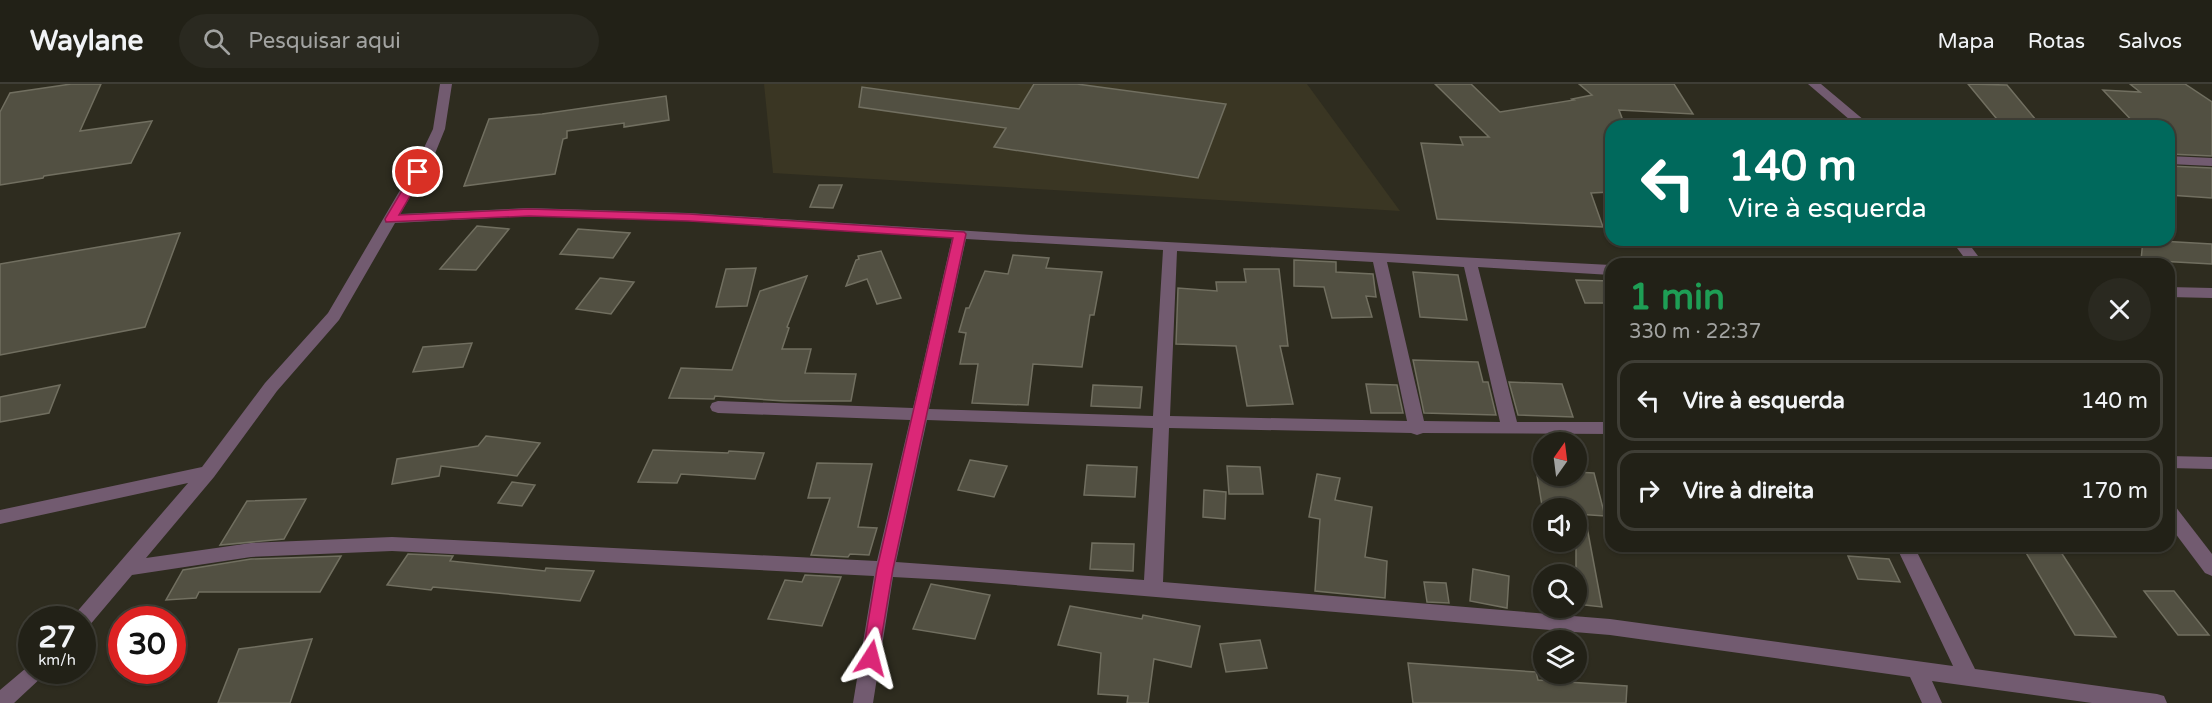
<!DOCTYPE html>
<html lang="pt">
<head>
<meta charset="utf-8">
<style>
  :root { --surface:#222117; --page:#2a2920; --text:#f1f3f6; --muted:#a2a3a1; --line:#3f3e36 }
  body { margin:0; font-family:"Varela Round",sans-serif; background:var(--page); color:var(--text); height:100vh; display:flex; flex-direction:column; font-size:22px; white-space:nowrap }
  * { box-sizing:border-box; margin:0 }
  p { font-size:20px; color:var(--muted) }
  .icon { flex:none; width:33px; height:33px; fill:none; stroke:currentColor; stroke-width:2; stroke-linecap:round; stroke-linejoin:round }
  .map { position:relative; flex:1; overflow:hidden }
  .side { position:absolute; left:1605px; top:174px; width:570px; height:294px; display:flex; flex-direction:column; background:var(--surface); border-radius:18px; box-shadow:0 2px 4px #0004,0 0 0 2px var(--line) }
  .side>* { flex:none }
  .banner { position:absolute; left:1605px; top:36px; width:570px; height:126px; border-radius:18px; box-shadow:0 2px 4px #0004,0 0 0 2px var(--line); background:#00695c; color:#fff; overflow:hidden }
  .needle { width:39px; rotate:14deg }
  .tools { position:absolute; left:1533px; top:348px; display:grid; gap:12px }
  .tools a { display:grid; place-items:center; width:54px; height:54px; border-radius:50%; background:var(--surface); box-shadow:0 2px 4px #0004,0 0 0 2px var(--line); font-size:30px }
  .speed { position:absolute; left:18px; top:522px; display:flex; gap:12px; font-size:30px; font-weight:700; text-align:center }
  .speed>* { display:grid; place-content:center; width:78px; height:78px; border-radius:50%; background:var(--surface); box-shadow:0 2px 4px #0004,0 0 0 2px var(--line); line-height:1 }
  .speed small { font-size:15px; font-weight:400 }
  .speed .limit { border:9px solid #d22; background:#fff; color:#111 }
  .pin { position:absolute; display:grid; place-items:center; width:51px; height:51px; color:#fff; margin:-26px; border:3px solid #fff; border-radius:50%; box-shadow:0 2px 6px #0007 }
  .me { position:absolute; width:66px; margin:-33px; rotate:9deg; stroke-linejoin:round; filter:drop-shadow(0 0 4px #0008) }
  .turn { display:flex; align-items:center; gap:21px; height:126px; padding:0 24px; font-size:27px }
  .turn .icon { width:78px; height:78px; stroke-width:2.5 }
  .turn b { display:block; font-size:42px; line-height:51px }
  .round { display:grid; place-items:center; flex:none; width:63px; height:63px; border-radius:32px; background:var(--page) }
  .headline { display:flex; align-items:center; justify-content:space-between; height:102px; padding:0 24px }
  h1 { font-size:36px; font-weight:700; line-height:45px; color:#1e9e55 }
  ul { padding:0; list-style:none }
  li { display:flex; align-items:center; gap:18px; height:81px; margin:0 12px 9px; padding:0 12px; border:3px solid var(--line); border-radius:18px }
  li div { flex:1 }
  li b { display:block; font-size:22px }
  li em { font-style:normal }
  header { display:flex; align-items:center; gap:36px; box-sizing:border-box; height:84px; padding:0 30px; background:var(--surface); border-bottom:2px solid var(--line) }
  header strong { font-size:28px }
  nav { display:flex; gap:33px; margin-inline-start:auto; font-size:21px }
  .search { width:420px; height:54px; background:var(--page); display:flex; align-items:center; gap:15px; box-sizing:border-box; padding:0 21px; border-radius:33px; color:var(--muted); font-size:22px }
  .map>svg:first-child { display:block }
  .built { fill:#3a3623 }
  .building { fill:#525042; stroke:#716f60; stroke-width:1.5 }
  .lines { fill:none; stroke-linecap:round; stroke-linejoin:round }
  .minor { fill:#725b70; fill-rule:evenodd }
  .route { fill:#db2777; stroke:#8e194d; stroke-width:1.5 }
</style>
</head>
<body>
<header>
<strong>Waylane</strong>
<div class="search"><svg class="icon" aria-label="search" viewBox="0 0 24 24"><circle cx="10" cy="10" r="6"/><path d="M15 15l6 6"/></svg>Pesquisar aqui</div>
<nav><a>Mapa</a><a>Rotas</a><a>Salvos</a></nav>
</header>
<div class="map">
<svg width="2212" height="619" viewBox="0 0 2212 619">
  <rect width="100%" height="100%" fill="#2e2c1f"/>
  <!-- built -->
  <polygon class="built" points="764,0 1307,0 1400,127 773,89"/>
  <!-- building -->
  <g class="building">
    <polygon points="71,0 101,0 80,47 152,37 131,79 44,92 43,94 0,101 0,28 10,9"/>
    <polygon points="1034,0 1077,0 1226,20 1198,94 994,63 1006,44 859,23 862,3 1019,25"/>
    <polygon points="1435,0 1471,0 1500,28 1574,16 1572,15 1592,11 1579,0 1674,0 1693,30 1619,26 1625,42 1611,42 1611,108 1591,109 1603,143 1437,135 1421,59 1463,61 1460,53 1489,53"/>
    <polygon points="1968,0 2007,1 2041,42 2001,40"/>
    <polygon points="2130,0 2185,0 2212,18 2212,72 2169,70 2169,42 2137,42 2103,6 2140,8"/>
    <polygon points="666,12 669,36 624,43 624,39 567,47 567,54 563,55 555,90 464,102 489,35 542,30"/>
    <polygon points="2169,82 2212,84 2212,114 2169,111"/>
    <polygon points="819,101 842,101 833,124 810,123"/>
    <polygon points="477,142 509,145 476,186 440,185"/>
    <polygon points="578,145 630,149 613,174 560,170"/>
    <polygon points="180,149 145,243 0,271 0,180"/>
    <polygon points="2143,156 2212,160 2212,180 2141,176"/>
    <polygon points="881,167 901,214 877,220 867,195 846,202 856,176 859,175 858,172"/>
    <polygon points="1013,171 1049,174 1046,184 1102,188 1094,231 1090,231 1082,283 1033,280 1028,321 972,319 978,280 960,280 966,249 959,248 966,224 969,224 985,187 1008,190"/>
    <polygon points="1294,176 1336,178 1336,188 1373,190 1376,213 1366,212 1372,233 1332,234 1324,203 1294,202"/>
    <polygon points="756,184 747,222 716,223 726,185"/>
    <polygon points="1244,185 1279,185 1288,262 1280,262 1293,320 1247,322 1236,262 1176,260 1178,204 1217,207 1216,198 1246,198"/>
    <polygon points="1413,188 1458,191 1467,236 1420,233"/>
    <polygon points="807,192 787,243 789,244 782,265 811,265 805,289 856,290 851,317 784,317 715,312 714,315 669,314 681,284 732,286 760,207"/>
    <polygon points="600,194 634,198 611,230 576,225"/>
    <polygon points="1576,196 1611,197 1611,219 1585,219"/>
    <polygon points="472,259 463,283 413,288 423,263"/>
    <polygon points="1413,276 1478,278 1483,298 1488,298 1496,331 1424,329"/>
    <polygon points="1509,298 1562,300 1573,333 1518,331"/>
    <polygon points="1366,300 1397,301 1403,329 1371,329"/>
    <polygon points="60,301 49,329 0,338 0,313"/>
    <polygon points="1093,301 1142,303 1140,324 1091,322"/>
    <polygon points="486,352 540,359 517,392 441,382 439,392 392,400 397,375 478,362"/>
    <polygon points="653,366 728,369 729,367 764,369 755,395 681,390 677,399 638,398"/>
    <polygon points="970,376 1007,382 994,413 958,406"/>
    <polygon points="817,379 872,380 858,443 877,444 869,471 850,470 848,473 811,471 830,414 808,414"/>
    <polygon points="1087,381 1137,383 1135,413 1084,411"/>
    <polygon points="1227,382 1260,383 1263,410 1229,410"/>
    <polygon points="1536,385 1544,385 1544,392 1576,392 1576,388 1594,389 1605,432 1576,430 1576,424 1544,424 1543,428"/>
    <polygon points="1317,390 1340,394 1335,416 1372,423 1365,473 1387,477 1385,514 1315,507 1320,435 1309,433"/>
    <polygon points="512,398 535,401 522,422 498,419"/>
    <polygon points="1204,406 1226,408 1225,435 1203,433"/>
    <polygon points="306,415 284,455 220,461 247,417"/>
    <polygon points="1587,443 1602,523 1576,520 1576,444"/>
    <polygon points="1092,459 1134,460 1133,487 1090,485"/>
    <polygon points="2041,462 2057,462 2116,553 2075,551 2025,467 2040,468"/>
    <polygon points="408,470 453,472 450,477 545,487 546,484 594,487 580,517 433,503 431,506 387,501"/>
    <polygon points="341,472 320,508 199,508 196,514 166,516 183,486 251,475"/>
    <polygon points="1848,472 1889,475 1900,498 1858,495"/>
    <polygon points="1473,485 1509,492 1507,524 1470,517"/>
    <polygon points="805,491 841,493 822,542 768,535 785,496 802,498"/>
    <polygon points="1424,498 1446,499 1449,519 1427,518"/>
    <polygon points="931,500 990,511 975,555 913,545"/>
    <polygon points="2144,507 2174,507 2209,551 2178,551"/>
    <polygon points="1070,522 1142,535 1143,531 1200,542 1191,583 1154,575 1148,619 1127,619 1128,612 1098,610 1101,569 1058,561"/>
    <polygon points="312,555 290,619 218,619 239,565"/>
    <polygon points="1260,556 1267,584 1226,588 1220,560"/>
    <polygon points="1408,579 1536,588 1538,596 1627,602 1626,619 1413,619"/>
  </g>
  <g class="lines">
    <!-- minor -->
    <g class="minor">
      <path d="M440,0H452L445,45L434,72L400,130L529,124L689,129L1033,151L1611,181V191L1478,183L1517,338H1611V350L1423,349L1417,351L1411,349L1169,344L1163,498L1610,535L1953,582L1896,462H1914L1975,585L2157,610L2164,612L2167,619H2092L1932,597L1942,619H1922L1910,593L1610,551L966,497L893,493L873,619H853L874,492L392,467L251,473L132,491L89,542L82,544V536H72L75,530L188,399L0,440V426L202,383L265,299L328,229L420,72L433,45ZM529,132L689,137L952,154L913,324L718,317L712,319L710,323L712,327L718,329L910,336L877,477L392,453L251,459L146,474L214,393L277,307L339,236L395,139ZM966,155L1163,166L1153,332L929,325ZM1177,167L1373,178L1407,337L1170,332ZM1387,178L1464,183L1500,338L1424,337ZM927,336L1153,344L1144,496L896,478Z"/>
      <polygon points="1808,0 1821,0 1871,42 1857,42"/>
      <polygon points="2169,72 2212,74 2212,82 2169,80"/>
      <polygon points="1951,156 1966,156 1984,180 1969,180"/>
      <polygon points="2169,203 2212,204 2212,214 2169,213"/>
      <polygon points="2169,372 2212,373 2212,385 2169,384"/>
      <polygon points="2169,420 2175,422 2212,470 2212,492 2205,489 2169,441"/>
      <polygon points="32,579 32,586 46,586 43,592 14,619 0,619 0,606"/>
    </g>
  </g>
  <!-- route -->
  <polygon class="route" points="418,84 424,88 399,131 529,125 689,130 964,148 966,150 893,485 877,580 871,582 865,580 862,574 877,485 953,154 689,137 529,132 386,138 385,135 413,88"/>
</svg>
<div class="tools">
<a><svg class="needle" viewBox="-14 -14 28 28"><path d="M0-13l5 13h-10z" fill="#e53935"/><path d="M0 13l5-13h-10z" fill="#a2a3a1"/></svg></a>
<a><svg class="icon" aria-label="sound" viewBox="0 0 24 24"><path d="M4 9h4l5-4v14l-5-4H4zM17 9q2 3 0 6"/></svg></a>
<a><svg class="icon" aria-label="search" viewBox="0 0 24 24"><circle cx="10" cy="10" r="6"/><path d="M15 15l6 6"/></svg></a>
<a><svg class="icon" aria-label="layers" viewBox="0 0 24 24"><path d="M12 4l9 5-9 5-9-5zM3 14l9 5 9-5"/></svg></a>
</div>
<div class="speed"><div>27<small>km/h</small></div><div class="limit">30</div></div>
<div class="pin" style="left:418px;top:88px;background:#d93025"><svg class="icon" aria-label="arrive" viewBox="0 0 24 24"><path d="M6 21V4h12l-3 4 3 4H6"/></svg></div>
<svg class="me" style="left:871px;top:574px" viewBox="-20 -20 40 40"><path d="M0-17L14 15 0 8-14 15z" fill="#db2777" stroke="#fff" stroke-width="4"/></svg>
<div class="banner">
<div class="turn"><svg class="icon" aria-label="left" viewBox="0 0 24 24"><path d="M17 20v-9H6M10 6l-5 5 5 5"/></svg><div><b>140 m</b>Vire à esquerda</div></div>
</div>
<section class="side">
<div class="headline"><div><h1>1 min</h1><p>330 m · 22:37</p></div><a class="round"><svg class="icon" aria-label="close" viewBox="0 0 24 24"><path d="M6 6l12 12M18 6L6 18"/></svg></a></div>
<ul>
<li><svg class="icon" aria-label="left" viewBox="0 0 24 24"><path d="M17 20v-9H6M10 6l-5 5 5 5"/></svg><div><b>Vire à esquerda</b></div><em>140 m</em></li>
<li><svg class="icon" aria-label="right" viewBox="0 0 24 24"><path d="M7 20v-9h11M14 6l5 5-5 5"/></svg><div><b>Vire à direita</b></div><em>170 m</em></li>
</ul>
</section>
</div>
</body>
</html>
